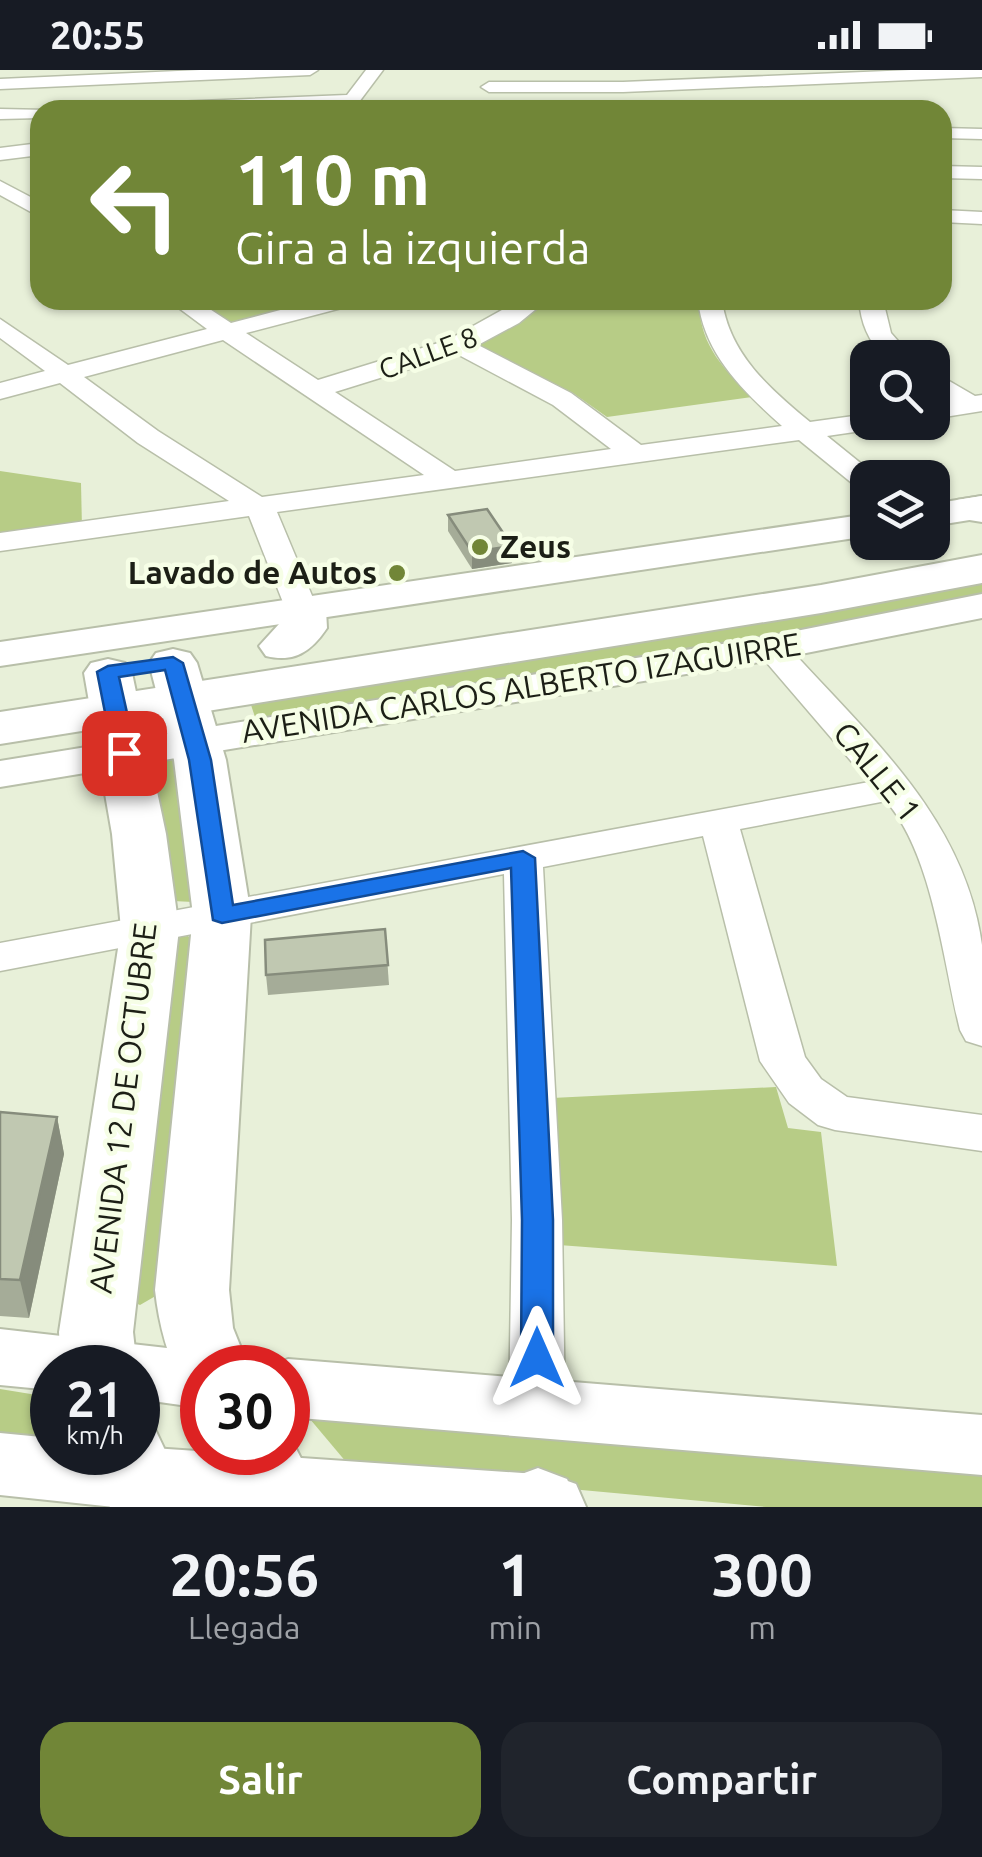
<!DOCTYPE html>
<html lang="es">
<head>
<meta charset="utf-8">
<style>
  :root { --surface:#171b24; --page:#20242c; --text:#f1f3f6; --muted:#9ea1a6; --accent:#718637 }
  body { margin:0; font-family:Ubuntu,sans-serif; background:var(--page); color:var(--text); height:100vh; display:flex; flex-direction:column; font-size:38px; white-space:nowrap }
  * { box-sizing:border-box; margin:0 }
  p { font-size:32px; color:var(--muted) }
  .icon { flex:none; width:55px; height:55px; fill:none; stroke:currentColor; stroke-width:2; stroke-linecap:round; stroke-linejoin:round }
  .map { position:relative; height:1437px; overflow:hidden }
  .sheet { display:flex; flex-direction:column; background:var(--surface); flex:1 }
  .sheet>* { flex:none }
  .guide { position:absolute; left:30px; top:30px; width:922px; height:210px; border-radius:30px; box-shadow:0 2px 8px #0004; background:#718637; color:#fff; overflow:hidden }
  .buttons { position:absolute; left:850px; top:270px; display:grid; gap:20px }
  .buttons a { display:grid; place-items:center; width:100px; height:100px; border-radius:20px; background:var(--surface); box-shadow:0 2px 8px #0004; font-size:50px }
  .speed { position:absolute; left:30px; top:1275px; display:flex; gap:20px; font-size:50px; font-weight:700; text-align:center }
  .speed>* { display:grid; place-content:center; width:130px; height:130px; border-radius:50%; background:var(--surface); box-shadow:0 2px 8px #0004; line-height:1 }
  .speed small { font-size:25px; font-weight:400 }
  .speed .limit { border:15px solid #d22; background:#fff; color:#111 }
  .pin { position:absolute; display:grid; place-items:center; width:85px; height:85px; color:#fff; margin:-42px; border-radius:20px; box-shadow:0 5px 15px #0006 }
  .me { position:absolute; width:110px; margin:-55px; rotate:0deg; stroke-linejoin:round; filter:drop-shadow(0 0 8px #0008) }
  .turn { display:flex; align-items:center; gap:35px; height:210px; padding:0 40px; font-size:45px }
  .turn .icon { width:130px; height:130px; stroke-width:2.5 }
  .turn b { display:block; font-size:70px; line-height:85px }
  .eta { display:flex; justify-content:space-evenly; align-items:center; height:170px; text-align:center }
  .eta b { font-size:60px; font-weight:700; line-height:70px }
  .button { display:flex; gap:20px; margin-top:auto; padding:20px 40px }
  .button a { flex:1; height:115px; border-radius:30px; background:var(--accent); color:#fff; font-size:40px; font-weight:700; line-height:115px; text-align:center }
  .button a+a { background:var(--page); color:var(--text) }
  .status { display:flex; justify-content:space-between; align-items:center; height:70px; padding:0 50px; background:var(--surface); direction:ltr }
  .status svg { height:28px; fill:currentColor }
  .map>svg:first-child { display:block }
  .green { fill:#b7cc86 }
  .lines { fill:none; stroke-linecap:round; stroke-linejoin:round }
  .minor-casing { stroke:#b8bfa9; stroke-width:3 }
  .tertiary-casing { stroke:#b8bfa9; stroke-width:4 }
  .secondary-casing { stroke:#b8bfa9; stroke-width:4 }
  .primary-casing { stroke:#b8bfa9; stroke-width:4 }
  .minor { fill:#fff; fill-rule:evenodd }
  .tertiary { fill:#fff; fill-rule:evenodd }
  .secondary { fill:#fff; fill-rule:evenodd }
  .primary { fill:#fff; fill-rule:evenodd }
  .wall { fill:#a5ac98 }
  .shaded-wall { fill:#868c7c }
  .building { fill:#c0c8b1; stroke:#868c7c; stroke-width:2.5 }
  .route { fill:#1a73e8; stroke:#114b97; stroke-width:2.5 }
  .poi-dot { fill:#718637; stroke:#f6fee6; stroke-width:4 }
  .labels { text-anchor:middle; stroke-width:9; stroke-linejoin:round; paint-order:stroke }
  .far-street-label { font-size:28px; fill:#1c1f16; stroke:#f6fee6 }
  .poi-label { font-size:32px; font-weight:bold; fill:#1c1f16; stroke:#f6fee6; text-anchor:start }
  .street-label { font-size:32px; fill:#1c1f16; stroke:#f6fee6 }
</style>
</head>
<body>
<div class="status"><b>20:55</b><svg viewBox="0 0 49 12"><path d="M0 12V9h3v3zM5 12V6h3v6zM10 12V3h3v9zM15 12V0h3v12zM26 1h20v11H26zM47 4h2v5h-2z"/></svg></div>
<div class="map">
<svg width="982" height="1437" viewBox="0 0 982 1437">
  <rect width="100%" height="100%" fill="#e8f0d9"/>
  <!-- green -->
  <g class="green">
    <polygon points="190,230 329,230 234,257"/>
    <path d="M543,230H700C697,272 724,300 752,327L607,347L573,323L475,274Z"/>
    <polygon points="0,401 81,413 82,458 0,467"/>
    <polygon points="982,507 982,528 767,571 257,653 249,629"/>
    <polygon points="176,688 193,832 173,831 150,691"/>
    <polygon points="188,866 196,874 159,1224 140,1235 131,1231 167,869"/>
    <polygon points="776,1017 788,1058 821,1062 837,1196 559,1175 552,1028"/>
    <polygon points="0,1319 43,1326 52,1333 52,1357 42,1369 0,1370"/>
    <polygon points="299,1336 982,1403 982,1437 766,1437 352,1399"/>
  </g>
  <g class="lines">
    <defs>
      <g id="minor">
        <polygon points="200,0 318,0 310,5 0,19 0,9"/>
        <polygon points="366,0 383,0 353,40 335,40 338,36 90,40 99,35 347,25"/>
        <polygon points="911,0 982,0 982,7 623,22 489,22 481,17 489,12 623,12"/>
        <polygon points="0,39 47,40 40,40 40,48 0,49"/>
        <polygon points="942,58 982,59 982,69 942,68"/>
        <polygon points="40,73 40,85 0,90 0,78"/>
        <polygon points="942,96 982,97 982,109 942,108"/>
        <polygon points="0,111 40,132 40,147 0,125"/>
        <polygon points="942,140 982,142 982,154 942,152"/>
        <path d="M168,230H196L231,253L318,230H357L353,235L246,263L318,310L448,270L520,230H547L519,253L478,275L571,323L641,375L782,356C743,321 704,284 698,230H722C729,284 770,319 810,352L868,344V352H881L868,360L827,366L879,408H868V420L858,418L799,370L277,442L318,540L302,550L286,540L249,446L0,481V463L229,431L138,373L60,313L0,329V313L45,301L0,268V249L68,295L207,259ZM223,270L424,405L262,427L158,361L84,307ZM457,284L553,335L611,379L455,401L335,322Z"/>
        <path d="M859,230H883L891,263L913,288H885C868,271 861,253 859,230Z"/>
        <polygon points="932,301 975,326 982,325 982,341 932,349 932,333 947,331 932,321"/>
        <path d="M771,568L783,571C866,664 964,745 982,875C982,907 982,943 982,976L966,971L960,960C943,891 933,785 886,731L740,759L805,987L821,1009L847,1027L982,1045V1081L835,1060L818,1055L789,1033L760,991L703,766L543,797L562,1150L565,1341L557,1358L537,1365L517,1358L509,1341L512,1150L504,804L0,901V873L869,712L754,578L759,571Z"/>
      </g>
      <g id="tertiary">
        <polygon points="982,426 982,448 932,456 932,434"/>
        <polygon points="868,444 868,466 0,596 0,572"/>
        <polygon points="982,524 982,548 771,590 0,717 0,691 771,566"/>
        <polygon points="0,1259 202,1282 225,1290 229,1298 202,1298 202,1338 138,1329 138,1298 52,1298 52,1320 0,1315"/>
        <polygon points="288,1289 982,1345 982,1405 288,1347 288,1298 265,1298"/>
        <polygon points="0,1363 52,1368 52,1382 138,1382 138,1377 551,1405 576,1414 586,1437 114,1437 0,1425"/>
      </g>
      <g id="secondary">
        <path d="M173,579L190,583L197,593L226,690L251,845L229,1220L233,1258L249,1298H202V1328L184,1321C168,1287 159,1257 155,1220L193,845L174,690L149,593L156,583Z"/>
        <polygon points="108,589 125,593 132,603 166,764 179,859 133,1262 137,1298 61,1298 59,1262 121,859 112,764 84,603 91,593"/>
        <polygon points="138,1351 154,1357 192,1437 110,1437 86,1382 138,1382"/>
        <polygon points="288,1363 326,1437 243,1437 216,1382 288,1382"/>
        <polygon points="538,1398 567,1409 579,1437 493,1437 505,1410"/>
      </g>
      <g id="primary">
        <polygon points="982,426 982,452 957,448 951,439 957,430"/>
        <polygon points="982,485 982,513 821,543 0,674 0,642 821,515"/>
        <path d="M302,526L319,530L326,540L327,558C311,582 294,593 266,586L259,576L279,554L278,540L285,530Z"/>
      </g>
    </defs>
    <!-- minor casing -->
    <use href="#minor" class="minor-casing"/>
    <!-- tertiary casing -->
    <use href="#tertiary" class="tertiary-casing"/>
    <!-- secondary casing -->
    <use href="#secondary" class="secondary-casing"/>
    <!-- primary casing -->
    <use href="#primary" class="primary-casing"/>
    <!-- minor -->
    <use href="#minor" class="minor"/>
    <!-- tertiary -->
    <use href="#tertiary" class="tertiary"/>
    <!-- secondary -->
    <use href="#secondary" class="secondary"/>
    <!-- primary -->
    <use href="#primary" class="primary"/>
  </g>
  <!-- wall -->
  <g class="wall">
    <polygon points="448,445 512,476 512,493 472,499 448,461"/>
    <polygon points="385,859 389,915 268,925 266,905"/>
    <polygon points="0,1042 57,1047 64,1084 29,1248 0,1246"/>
  </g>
  <!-- shaded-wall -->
  <g class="shaded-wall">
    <polygon points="512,476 512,493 472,499 472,482"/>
    <polygon points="57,1047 64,1084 29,1248 20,1210"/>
  </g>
  <!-- building -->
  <g class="building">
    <polygon points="487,439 512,476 472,482 448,445"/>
    <polygon points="385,859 388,895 266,905 265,870"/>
    <polygon points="0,1042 57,1047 20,1210 0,1209"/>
  </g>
  <!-- route -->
  <polygon class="route" points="173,587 183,593 211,690 233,835 523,781 535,788 553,1150 553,1288 549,1298 537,1302 525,1298 521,1288 522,1150 511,798 222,853 213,850 189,690 165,600 119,607 136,683 124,690 113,683 97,602 108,596"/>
  <!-- markers -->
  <g class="poi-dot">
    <circle cx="480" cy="477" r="10"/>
    <circle cx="397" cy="503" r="10"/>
  </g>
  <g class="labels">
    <!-- far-street labels -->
    <g class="far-street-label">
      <text transform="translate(428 283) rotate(-20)" y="10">CALLE 8</text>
    </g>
    <!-- poi labels -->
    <g class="poi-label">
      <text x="500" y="488">Zeus</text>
      <text x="377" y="514" text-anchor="end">Lavado de Autos</text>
    </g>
    <!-- street labels -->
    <g class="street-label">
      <text transform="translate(521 618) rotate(-9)" y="11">AVENIDA CARLOS ALBERTO IZAGUIRRE</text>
      <text transform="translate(877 702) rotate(51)" y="11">CALLE 1</text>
      <text transform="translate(123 1038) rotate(-83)" y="11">AVENIDA 12 DE OCTUBRE</text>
    </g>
  </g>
</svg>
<div class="buttons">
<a><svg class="icon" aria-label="search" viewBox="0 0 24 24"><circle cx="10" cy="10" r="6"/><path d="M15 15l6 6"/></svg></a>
<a><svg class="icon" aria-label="layers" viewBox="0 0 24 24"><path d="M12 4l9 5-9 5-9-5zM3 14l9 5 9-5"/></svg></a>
</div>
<div class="speed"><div>21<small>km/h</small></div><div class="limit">30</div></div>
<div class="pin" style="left:124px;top:683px;background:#d93025"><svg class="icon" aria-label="arrive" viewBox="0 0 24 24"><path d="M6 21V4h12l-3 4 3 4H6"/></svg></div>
<svg class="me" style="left:537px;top:1288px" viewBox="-20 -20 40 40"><path d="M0-17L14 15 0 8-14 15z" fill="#1a73e8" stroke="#fff" stroke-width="4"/></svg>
<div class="guide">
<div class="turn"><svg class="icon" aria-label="left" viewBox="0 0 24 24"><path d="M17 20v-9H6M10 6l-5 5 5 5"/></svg><div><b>110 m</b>Gira a la izquierda</div></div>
</div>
</div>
<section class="sheet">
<div class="eta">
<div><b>20:56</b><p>Llegada</p></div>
<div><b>1</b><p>min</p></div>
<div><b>300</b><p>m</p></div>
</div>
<div class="button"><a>Salir</a><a>Compartir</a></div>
</section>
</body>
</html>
